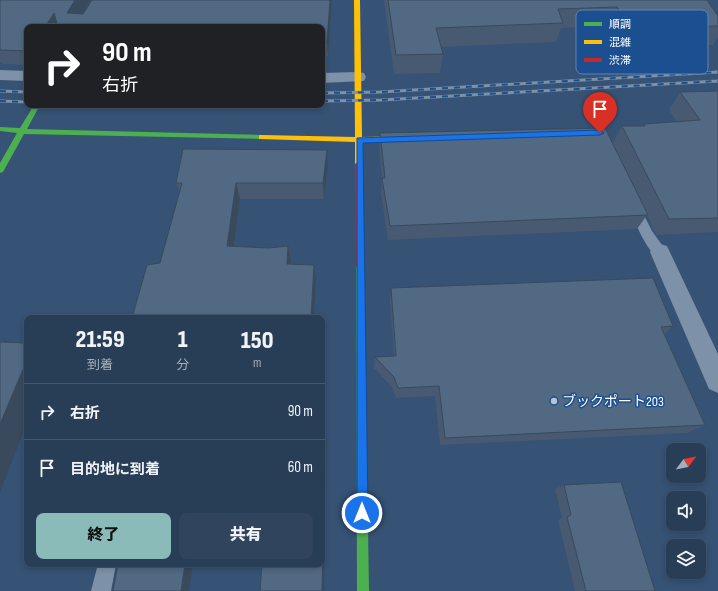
<!DOCTYPE html>
<html lang="ja">
<head>
<meta charset="utf-8">
<style>
  :root { --surface:#283e57; --page:#30455d; --text:#f1f3f6; --muted:#a5aeba; --line:#44576d; --accent:#8bbbb9 }
  body { margin:0; font-family:"Sofia Sans Condensed","Noto Sans JP",sans-serif; background:var(--page); color:var(--text); height:100vh; display:flex; flex-direction:column; font-size:15px; white-space:nowrap }
  * { box-sizing:border-box; margin:0 }
  p { font-size:13px; color:var(--muted) }
  .icon { flex:none; width:22px; height:22px; fill:none; stroke:currentColor; stroke-width:2; stroke-linecap:round; stroke-linejoin:round }
  .map { position:relative; flex:1; overflow:hidden }
  .drawer { position:absolute; left:24px; top:315px; width:301px; height:252px; display:flex; flex-direction:column; background:var(--surface); border-radius:8px; box-shadow:0 2px 6px #0003,0 0 0 1px var(--line) }
  .drawer>* { flex:none }
  .hud { position:absolute; left:24px; top:24px; width:301px; height:84px; border-radius:8px; box-shadow:0 2px 6px #0003,0 0 0 1px var(--line); background:#202124; color:#fff; overflow:hidden }
  .needle { width:26px; rotate:58deg }
  .tools { position:absolute; left:666px; top:443px; display:grid; gap:8px }
  .tools a { display:grid; place-items:center; width:40px; height:40px; border-radius:8px; background:var(--surface); box-shadow:0 2px 6px #0003,0 0 0 1px var(--line); font-size:20px }
  .pin { position:absolute; display:grid; place-items:center; width:34px; height:34px; color:#fff; margin:-41px -17px; border-radius:50% 50% 50% 0; rotate:-45deg; box-shadow:0 0 4px #0007 }
  .pin .icon { rotate:45deg }
  .me { position:absolute; width:44px; margin:-22px; rotate:0deg; stroke-linejoin:round; filter:drop-shadow(0 0 3px #0008) }
  .turn { display:flex; align-items:center; gap:14px; height:84px; padding:0 12px; font-size:18px }
  .turn .icon { width:52px; height:52px; stroke-width:2.5 }
  .turn b { display:block; font-size:28px; line-height:34px }
  .eta { display:flex; justify-content:space-evenly; align-items:center; height:68px; text-align:center }
  .eta b { font-size:24px; font-weight:800; line-height:28px }
  .primary-button { display:flex; gap:8px; margin-top:auto; padding:8px 12px }
  .primary-button a { flex:1; height:46px; border-radius:8px; background:var(--accent); color:#111; font-size:16px; font-weight:800; line-height:46px; text-align:center }
  .primary-button a+a { background:var(--page); color:var(--text) }
  ul { padding:0; list-style:none }
  li { display:flex; align-items:center; gap:12px; height:56px; padding:0 12px; border-top:1px solid var(--line) }
  li div { flex:1 }
  li b { display:block; font-size:15px }
  li em { font-style:normal }
  .map>svg:first-child { display:block }
  .lines { fill:none; stroke-linecap:round; stroke-linejoin:round }
  .lane { fill:#7d92a8; fill-rule:evenodd }
  .street { fill:#7d92a8; fill-rule:evenodd }
  .fast { fill:#4caf50; fill-rule:evenodd }
  .slow { fill:#ffc107; fill-rule:evenodd }
  .jam { fill:#c62828; fill-rule:evenodd }
  .rail-casing { stroke:#7e92a7; stroke-width:3 }
  .rail { stroke:#1b4f8f; stroke-width:2; stroke-dasharray:6; stroke-linecap:butt }
  .wall { fill:#475a72 }
  .shaded-wall { fill:#394a5c }
  .building { fill:#526984; stroke:#394a5c }
  .route { fill:#1a73e8; stroke:#114b97 }
  .poi-dot { fill:#b9c2ce; stroke:#1b4f8f; stroke-width:1.5 }
  .labels { text-anchor:middle; stroke-width:3; stroke-linejoin:round; paint-order:stroke }
  .poi-label { font-size:14px; fill:#fff; stroke:#1b4f8f; text-anchor:start }
  .key { fill:#1b4f8f; stroke:#5f84b1; stroke-width:1 }
  .key-label { font-size:11px; fill:#fff }
</style>
</head>
<body>
<div class="map">
<svg width="718" height="591" viewBox="0 0 718 591">
  <rect width="100%" height="100%" fill="#365274"/>
  <g class="lines">
    <!-- lane -->
    <g class="lane">
      <path d="M634,201L638,203L652,231L667,252L665,256C662,257 659,258 656,256C646,249 633,218 628,206L630,203Z"/>
      <polygon points="98,564 116,564 111,591 91,591"/>
    </g>
    <!-- street -->
    <g class="street">
      <polygon points="0,70 27,71 27,81 0,80"/>
      <polygon points="358,72 364,73 366,77 364,81 322,83 322,73"/>
      <polygon points="660,244 667,246 718,354 718,393 709,389 650,252 653,246"/>
    </g>
    <!-- fast -->
    <g class="fast">
      <polygon points="34,105 40,105 27,129 262,135 266,137 262,139 24,134 3,172 0,173 0,163 17,133 0,131 0,127 20,128"/>
      <polygon points="360,261 363,262 364,265 369,591 357,591 356,265 357,262"/>
    </g>
    <!-- slow -->
    <polygon class="slow" points="354,0 360,0 362,137 411,136 414,137 414,141 362,142 363,164 359,167 355,164 355,142 259,139 259,135 262,135 355,137"/>
    <!-- jam -->
    <polygon class="jam" points="359,161 363,164 364,265 363,268 357,268 356,265 355,164"/>
    <defs>
      <g id="rail">
        <polyline points="0,91 27,92"/>
        <polyline points="322,93 380,92 718,72"/>
        <polyline points="0,101 27,102"/>
        <polyline points="322,101 381,100 718,81"/>
      </g>
    </defs>
    <!-- rail casing -->
    <use href="#rail" class="rail-casing"/>
    <!-- rail -->
    <use href="#rail" class="rail"/>
  </g>
  <!-- wall -->
  <g class="wall">
    <polygon points="0,0 90,0 82,14 332,0 328,56 322,56 322,27 27,27 27,65 3,64 1,62 0,62"/>
    <polygon points="384,0 707,0 718,26 718,37 713,45 677,46 678,47 667,66 636,66 609,26 561,28 556,42 441,47 443,54 440,73 394,74"/>
    <polygon points="718,91 718,232 656,235 647,215 637,229 388,240 381,193 382,178 379,149 380,133 613,142 622,126 643,126 644,124 677,122 669,110 680,92"/>
    <polygon points="327,150 328,166 324,199 240,199 234,247 291,261 291,264 314,265 316,279 314,318 132,318 160,263 180,192 176,183"/>
    <polygon points="391,288 673,326 664,334 705,425 687,433 440,445 435,396 396,398 392,387 374,368 375,357 394,356 390,301"/>
    <polygon points="564,485 655,591 575,591 558,520 562,518 555,489"/>
  </g>
  <!-- shaded-wall -->
  <g class="shaded-wall">
    <polygon points="75,0 90,0 75,27 67,13"/>
    <polygon points="330,0 332,0 328,56 327,42"/>
    <polygon points="54,13 61,27 45,27"/>
    <polygon points="327,150 328,166 324,199 323,183"/>
    <polygon points="236,183 240,199 232,261 227,246"/>
    <polygon points="288,246 291,261 290,277 287,264"/>
    <polygon points="314,265 316,279 314,318 311,318"/>
    <polygon points="27,360 27,423 0,492 0,424"/>
    <polygon points="325,435 327,442 324,591 322,591"/>
    <polygon points="185,564 193,564 189,591 181,591"/>
  </g>
  <!-- building -->
  <g class="building">
    <polygon points="0,0 75,0 67,13 83,14 92,0 330,0 327,42 322,42 322,27 58,27 54,13 45,27 27,27 27,51 0,50"/>
    <polygon points="388,0 707,0 718,16 718,26 664,27 678,47 646,47 617,7 558,9 563,23 436,28 443,54 396,55"/>
    <polygon points="718,91 718,218 669,219 622,126 645,126 644,124 700,120 680,92"/>
    <polygon points="605,128 648,215 390,226 382,178 385,178 380,133"/>
    <polygon points="183,149 327,150 323,183 236,183 227,246 269,248 288,246 287,264 314,265 311,318 132,318 147,265 160,263 182,183 176,183"/>
    <polygon points="653,278 673,326 661,327 705,425 445,438 439,386 398,388 394,377 375,357 396,356 391,288"/>
    <polygon points="0,342 27,343 27,360 0,424"/>
    <polygon points="322,435 325,435 322,591 260,591 262,564 322,564"/>
    <polygon points="621,482 655,591 586,591 567,517 571,515 564,485"/>
    <polygon points="118,564 185,564 181,591 113,591"/>
  </g>
  <!-- route -->
  <polygon class="route" points="600,130 604,133 600,135 363,143 368,513 366,517 362,519 358,517 357,513 357,138"/>
  <!-- markers -->
  <circle class="poi-dot" cx="554" cy="401" r="4"/>
  <g class="labels">
    <!-- poi labels -->
    <g class="poi-label">
      <text x="562" y="406">ブックポート203</text>
    </g>
  </g>
  <!-- legend -->
  <rect x="576" y="10" width="132" height="64" rx="6" class="key"/>
  <rect x="584" y="22" width="18" height="4" fill="#4caf50"/>
  <rect x="584" y="40" width="18" height="4" fill="#ffc107"/>
  <rect x="584" y="58" width="18" height="4" fill="#c62828"/>
  <g class="key-label">
    <text x="609" y="28">順調</text>
    <text x="609" y="46">混雑</text>
    <text x="609" y="64">渋滞</text>
  </g>
</svg>
<div class="tools">
<a><svg class="needle" viewBox="-14 -14 28 28"><path d="M0-13l5 13h-10z" fill="#e53935"/><path d="M0 13l5-13h-10z" fill="#a5aeba"/></svg></a>
<a><svg class="icon" aria-label="sound" viewBox="0 0 24 24"><path d="M4 9h4l5-4v14l-5-4H4zM17 9q2 3 0 6"/></svg></a>
<a><svg class="icon" aria-label="layers" viewBox="0 0 24 24"><path d="M12 4l9 5-9 5-9-5zM3 14l9 5 9-5"/></svg></a>
</div>
<div class="pin" style="left:600px;top:133px;background:#d93025"><svg class="icon" aria-label="arrive" viewBox="0 0 24 24"><path d="M6 21V4h12l-3 4 3 4H6"/></svg></div>
<svg class="me" style="left:362px;top:513px" viewBox="-20 -20 40 40"><circle r="17" fill="#1a73e8" stroke="#fff" stroke-width="3"/><path d="M0-11L8 9 0 5-8 9z" fill="#fff"/></svg>
<div class="hud">
<div class="turn"><svg class="icon" aria-label="right" viewBox="0 0 24 24"><path d="M7 20v-9h11M14 6l5 5-5 5"/></svg><div><b>90 m</b>右折</div></div>
</div>
<section class="drawer">
<div class="eta">
<div><b>21:59</b><p>到着</p></div>
<div><b>1</b><p>分</p></div>
<div><b>150</b><p>m</p></div>
</div>
<ul>
<li><svg class="icon" aria-label="right" viewBox="0 0 24 24"><path d="M7 20v-9h11M14 6l5 5-5 5"/></svg><div><b>右折</b></div><em>90 m</em></li>
<li><svg class="icon" aria-label="arrive" viewBox="0 0 24 24"><path d="M6 21V4h12l-3 4 3 4H6"/></svg><div><b>目的地に到着</b></div><em>60 m</em></li>
</ul>
<div class="primary-button"><a>終了</a><a>共有</a></div>
</section>
</div>
</body>
</html>
